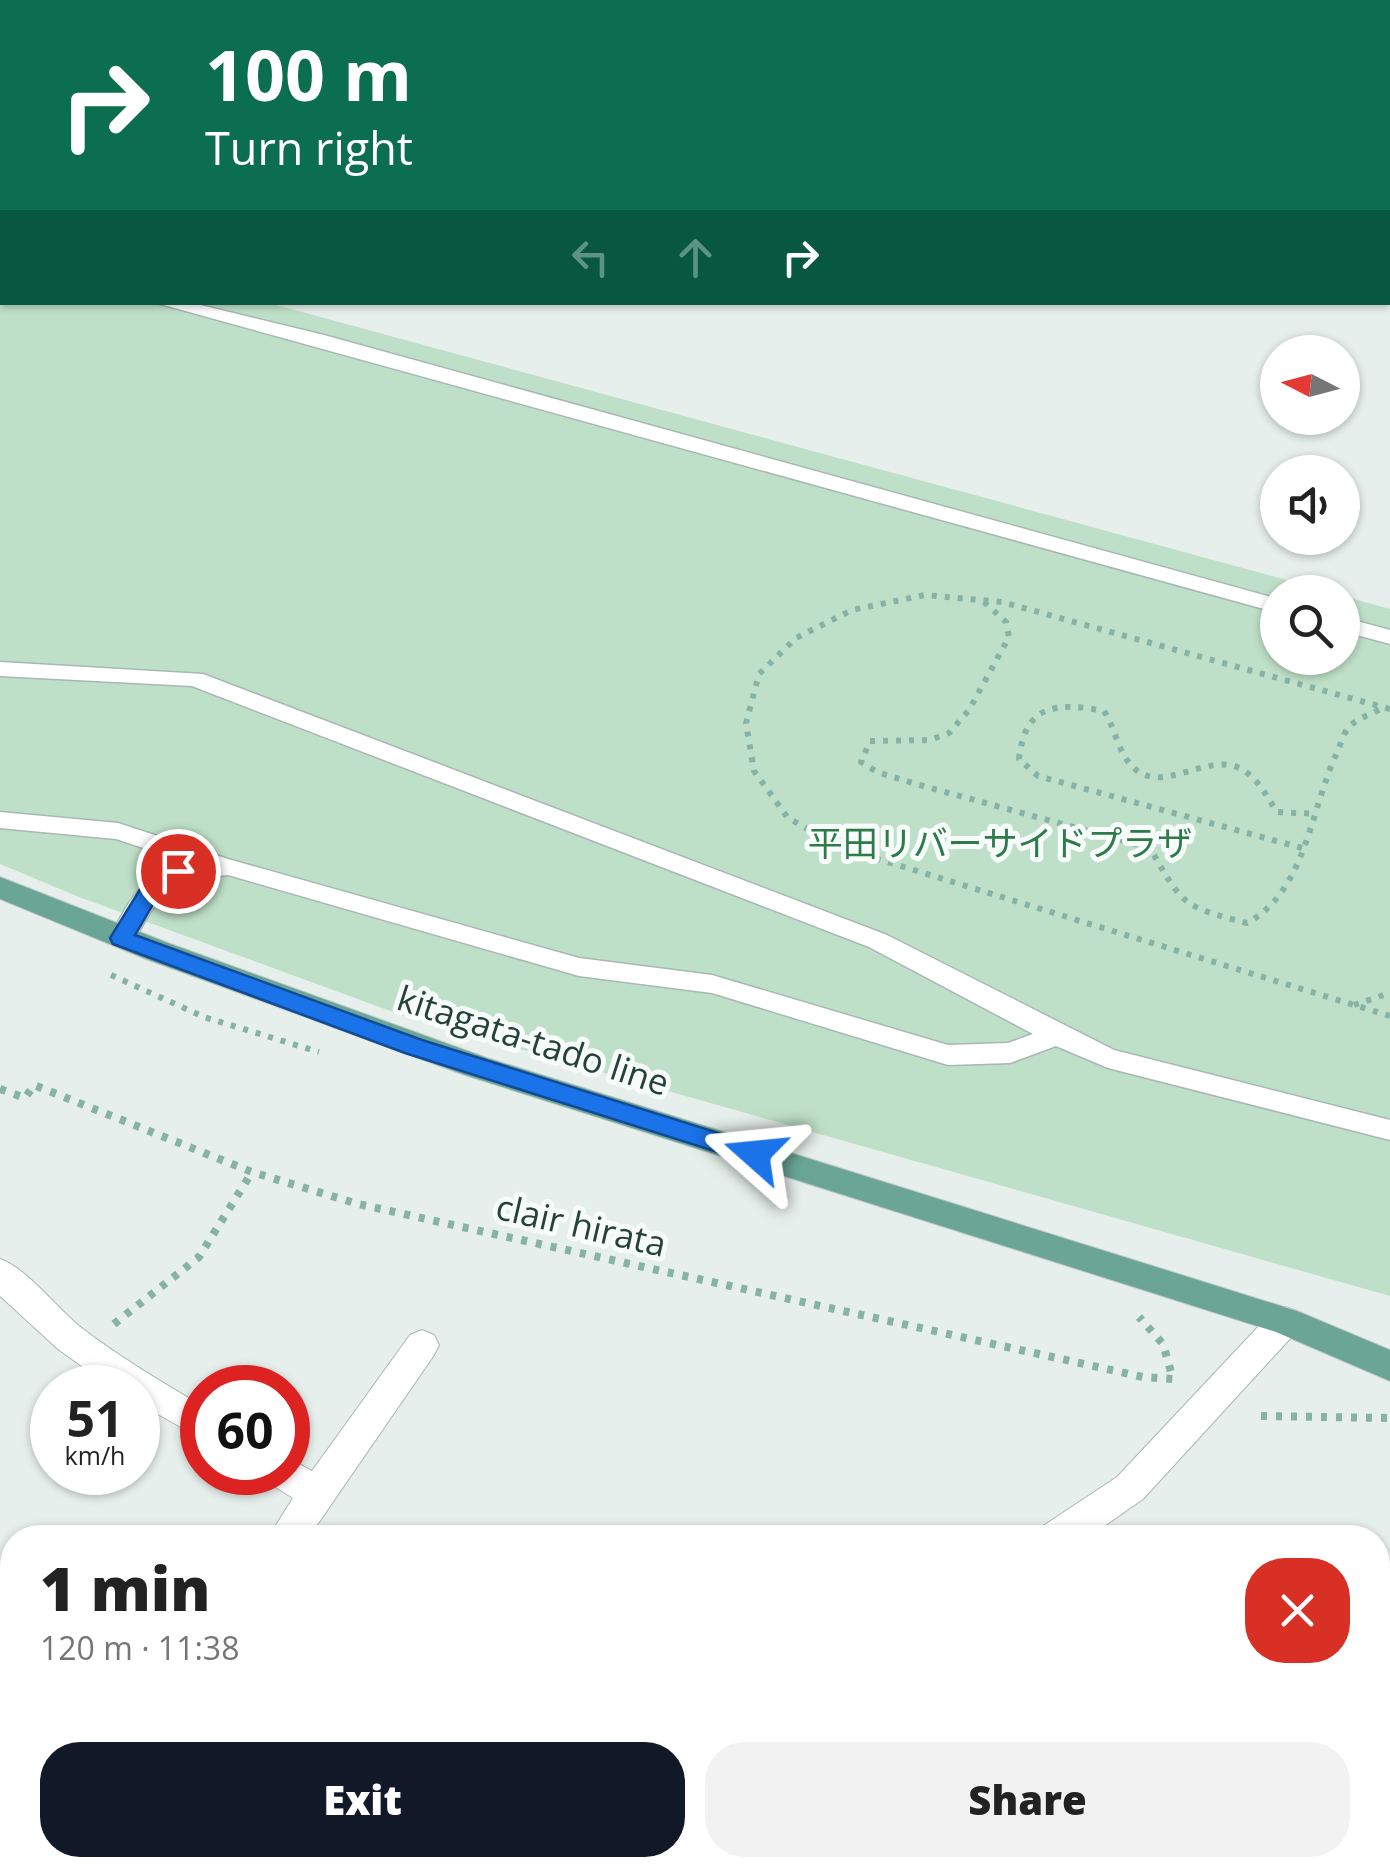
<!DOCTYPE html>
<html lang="en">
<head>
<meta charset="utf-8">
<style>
  :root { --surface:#fff; --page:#f2f2f2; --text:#222; --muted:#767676; --accent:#111827 }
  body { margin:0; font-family:"Open Sans","Noto Sans JP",sans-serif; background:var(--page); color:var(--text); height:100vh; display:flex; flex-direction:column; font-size:38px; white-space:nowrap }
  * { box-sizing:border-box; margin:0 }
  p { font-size:32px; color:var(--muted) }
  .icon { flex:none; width:55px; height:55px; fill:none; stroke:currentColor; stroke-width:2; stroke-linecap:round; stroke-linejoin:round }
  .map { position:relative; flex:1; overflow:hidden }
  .panel { position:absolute; left:0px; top:1525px; width:1390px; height:352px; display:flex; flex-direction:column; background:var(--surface); border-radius:40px 40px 0 0; box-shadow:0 2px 8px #0004 }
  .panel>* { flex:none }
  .top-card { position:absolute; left:0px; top:0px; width:1390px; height:305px; box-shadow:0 2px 8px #0004; background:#0b6e4f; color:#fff; overflow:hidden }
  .needle { width:65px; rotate:276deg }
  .controls { position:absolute; left:1260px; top:335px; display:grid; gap:20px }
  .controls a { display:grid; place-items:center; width:100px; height:100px; border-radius:50%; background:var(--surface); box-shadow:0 2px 8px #0004; font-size:50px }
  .speed { position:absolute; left:30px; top:1365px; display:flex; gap:20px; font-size:50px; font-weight:700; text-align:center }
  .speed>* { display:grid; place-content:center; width:130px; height:130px; border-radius:50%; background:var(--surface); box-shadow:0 2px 8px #0004; line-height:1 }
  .speed small { font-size:25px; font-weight:400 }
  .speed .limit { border:15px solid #d22; background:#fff; color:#111 }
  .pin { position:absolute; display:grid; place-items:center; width:85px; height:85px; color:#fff; margin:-42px; border:5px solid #fff; border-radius:50%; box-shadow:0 2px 10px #0007 }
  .me { position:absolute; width:110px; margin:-55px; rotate:288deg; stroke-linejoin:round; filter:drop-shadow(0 0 8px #0008) }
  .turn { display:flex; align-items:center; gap:35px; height:210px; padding:0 40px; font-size:45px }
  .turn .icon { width:130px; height:130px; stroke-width:2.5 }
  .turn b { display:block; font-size:70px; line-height:85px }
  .lanes { display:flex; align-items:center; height:95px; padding:0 40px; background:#0003; justify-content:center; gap:50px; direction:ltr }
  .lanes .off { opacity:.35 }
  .round { display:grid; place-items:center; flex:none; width:105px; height:105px; border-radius:40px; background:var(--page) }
  .overview { display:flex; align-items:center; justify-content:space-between; height:170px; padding:0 40px }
  h1 { font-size:60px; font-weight:800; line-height:75px }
  .action { display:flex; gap:20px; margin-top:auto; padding:20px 40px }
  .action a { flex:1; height:115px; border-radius:40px; background:var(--accent); color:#fff; font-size:40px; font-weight:800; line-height:115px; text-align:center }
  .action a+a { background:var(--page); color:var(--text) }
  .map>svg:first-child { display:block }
  .green { fill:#bfe0c8 }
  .water { fill:#8ec9d4 }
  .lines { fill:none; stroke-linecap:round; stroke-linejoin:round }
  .service-casing { stroke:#a8b8b2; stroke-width:3 }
  .minor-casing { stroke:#a8b8b2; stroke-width:2 }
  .primary-casing { stroke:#c2cac8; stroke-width:2 }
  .path-far1 { stroke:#86b3a5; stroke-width:6; stroke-dasharray:5 8; stroke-linecap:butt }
  .path { stroke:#86b3a5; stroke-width:8; stroke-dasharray:6 9; stroke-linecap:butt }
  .service { fill:#fff; fill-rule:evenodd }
  .minor { fill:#fff; fill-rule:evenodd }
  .primary { fill:#6aa596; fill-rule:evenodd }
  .route { fill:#1a73e8; stroke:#114b97; stroke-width:2.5 }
  .labels { text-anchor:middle; stroke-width:10; stroke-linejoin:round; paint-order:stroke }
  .park-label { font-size:35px; fill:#2d7a4b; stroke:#f7fbf9 }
  .street-label { font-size:35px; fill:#24423a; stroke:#f7fbf9 }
</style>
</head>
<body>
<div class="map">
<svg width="1390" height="1876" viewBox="0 0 1390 1876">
  <rect width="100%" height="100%" fill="#e6efeb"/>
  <!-- green -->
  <polygon class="green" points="0,238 2,302 269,303 1331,592 1278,592 1278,658 1342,658 1343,596 1390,609 1390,1296 404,1016 79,897 0,864"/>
  <!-- water -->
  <polygon class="water" points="237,0 1390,0 1390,234 1388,2"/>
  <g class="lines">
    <defs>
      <g id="service">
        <polygon points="0,259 2,260 2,271 0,271"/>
        <polygon points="153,302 188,302 324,335 1278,599 1278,613"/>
        <polygon points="1342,617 1390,630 1390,644 1342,631"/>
        <path d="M0,662L203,674L887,935L1114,1050L1390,1120V1140L1108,1068L1056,1046L1010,1063L948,1065L712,993L579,976L228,875C165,881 161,893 131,945H113L109,939C131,898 141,874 189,863L116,839L0,828V812L118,823L228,859L579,958L712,975L948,1045L1008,1043L1033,1034L869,947L192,686L0,676Z"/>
      </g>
      <g id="minor">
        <path d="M0,1259C27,1268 59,1311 83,1329C121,1358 162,1382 202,1406V1439L138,1403V1388L108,1385L58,1349L0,1296Z"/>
        <polygon points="1285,1307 1297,1311 1302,1321 1297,1331 1143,1499 1087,1538 1038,1538 1043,1526 1117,1477 1273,1311"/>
        <polygon points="422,1330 434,1335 439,1345 434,1355 308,1538 268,1538 293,1498 269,1483 264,1472 288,1472 288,1458 312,1471 410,1335"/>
        <rect x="1378" y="1657" width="12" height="36"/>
        <polygon points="24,1865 68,1865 64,1876 19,1876"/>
        <polygon points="86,1865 135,1865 131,1876 81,1876"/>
        <polygon points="463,1865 503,1865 504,1876 462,1876"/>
      </g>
      <polygon id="primary" points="0,877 168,943 487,1058 1297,1311 1390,1350 1390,1381 1276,1332 465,1075 146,959 0,899"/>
    </defs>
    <!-- service casing -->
    <use href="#service" class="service-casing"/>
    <!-- minor casing -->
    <use href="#minor" class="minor-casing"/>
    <!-- primary casing -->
    <use href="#primary" class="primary-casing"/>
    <!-- path-far1 -->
    <g class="path-far1">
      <path d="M984,602L1006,622L1009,637L969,710L949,733L930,740L870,741L861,762L877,772L916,784L1150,848C1184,907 1182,906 1247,923C1306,891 1310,811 1336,755C1340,747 1343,733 1349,727C1356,719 1373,713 1383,708"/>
      <polyline points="1390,709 1002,602 925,595 852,610 796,638 759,674 746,723 754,771 788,818 842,848 1390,1016"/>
      <path d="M1302,848L1038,776L1019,759C1025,704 1056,702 1104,711C1115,728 1118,752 1132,766C1161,798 1209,749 1243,770C1259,780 1267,797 1277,812L1317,814"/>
      <polyline points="111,975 204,1017 319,1052"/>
      <polyline points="1354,1005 1390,993"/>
    </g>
    <!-- path -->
    <g class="path">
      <polyline points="0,1089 25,1098 34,1085 252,1172 358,1204 1143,1377 1173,1379 1163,1344 1139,1317"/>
      <polyline points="114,1324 199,1257 252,1172"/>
      <polyline points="1261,1416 1390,1418"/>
    </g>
    <!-- service -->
    <use href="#service" class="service"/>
    <!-- minor -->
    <use href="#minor" class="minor"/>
    <!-- primary -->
    <use href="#primary" class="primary"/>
  </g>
  <!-- route -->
  <polygon class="route" points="178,863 189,871 162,889 135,935 422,1040 763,1147 767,1154 763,1161 755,1164 405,1053 113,944 110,938 147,878"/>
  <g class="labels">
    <!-- park labels -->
    <g class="park-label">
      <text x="1000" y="856">平田リバーサイドプラザ</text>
    </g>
    <!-- street labels -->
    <g class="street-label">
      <text transform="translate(533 1041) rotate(18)" y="12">kitagata-tado line</text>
      <text transform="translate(581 1226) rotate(13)" y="12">clair hirata</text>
    </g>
  </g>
</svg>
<div class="controls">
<a><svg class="needle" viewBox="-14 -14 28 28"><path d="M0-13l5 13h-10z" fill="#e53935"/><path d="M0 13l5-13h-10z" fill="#767676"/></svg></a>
<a><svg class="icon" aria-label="sound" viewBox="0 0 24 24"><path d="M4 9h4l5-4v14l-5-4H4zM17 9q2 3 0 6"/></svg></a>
<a><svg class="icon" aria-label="search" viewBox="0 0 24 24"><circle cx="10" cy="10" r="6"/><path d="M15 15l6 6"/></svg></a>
</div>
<div class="speed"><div>51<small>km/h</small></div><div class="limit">60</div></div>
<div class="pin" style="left:178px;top:871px;background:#d93025"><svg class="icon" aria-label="arrive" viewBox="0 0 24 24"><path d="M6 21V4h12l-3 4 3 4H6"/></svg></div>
<svg class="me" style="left:755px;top:1154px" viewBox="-20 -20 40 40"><path d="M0-17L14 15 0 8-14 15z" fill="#1a73e8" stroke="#fff" stroke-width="4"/></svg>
<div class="top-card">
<div class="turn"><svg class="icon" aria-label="right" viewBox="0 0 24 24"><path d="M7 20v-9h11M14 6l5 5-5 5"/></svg><div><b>100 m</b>Turn right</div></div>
<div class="lanes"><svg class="icon off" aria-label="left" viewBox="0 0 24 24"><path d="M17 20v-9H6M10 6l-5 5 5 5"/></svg><svg class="icon off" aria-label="ahead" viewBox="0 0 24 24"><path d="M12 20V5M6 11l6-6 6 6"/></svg><svg class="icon" aria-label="right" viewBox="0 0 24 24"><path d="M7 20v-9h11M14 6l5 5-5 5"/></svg></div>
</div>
<section class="panel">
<div class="overview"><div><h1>1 min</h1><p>120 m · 11:38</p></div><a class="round" style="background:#d93025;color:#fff"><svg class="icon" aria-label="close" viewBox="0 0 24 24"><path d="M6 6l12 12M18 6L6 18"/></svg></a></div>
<div class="action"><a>Exit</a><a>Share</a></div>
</section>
</div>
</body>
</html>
